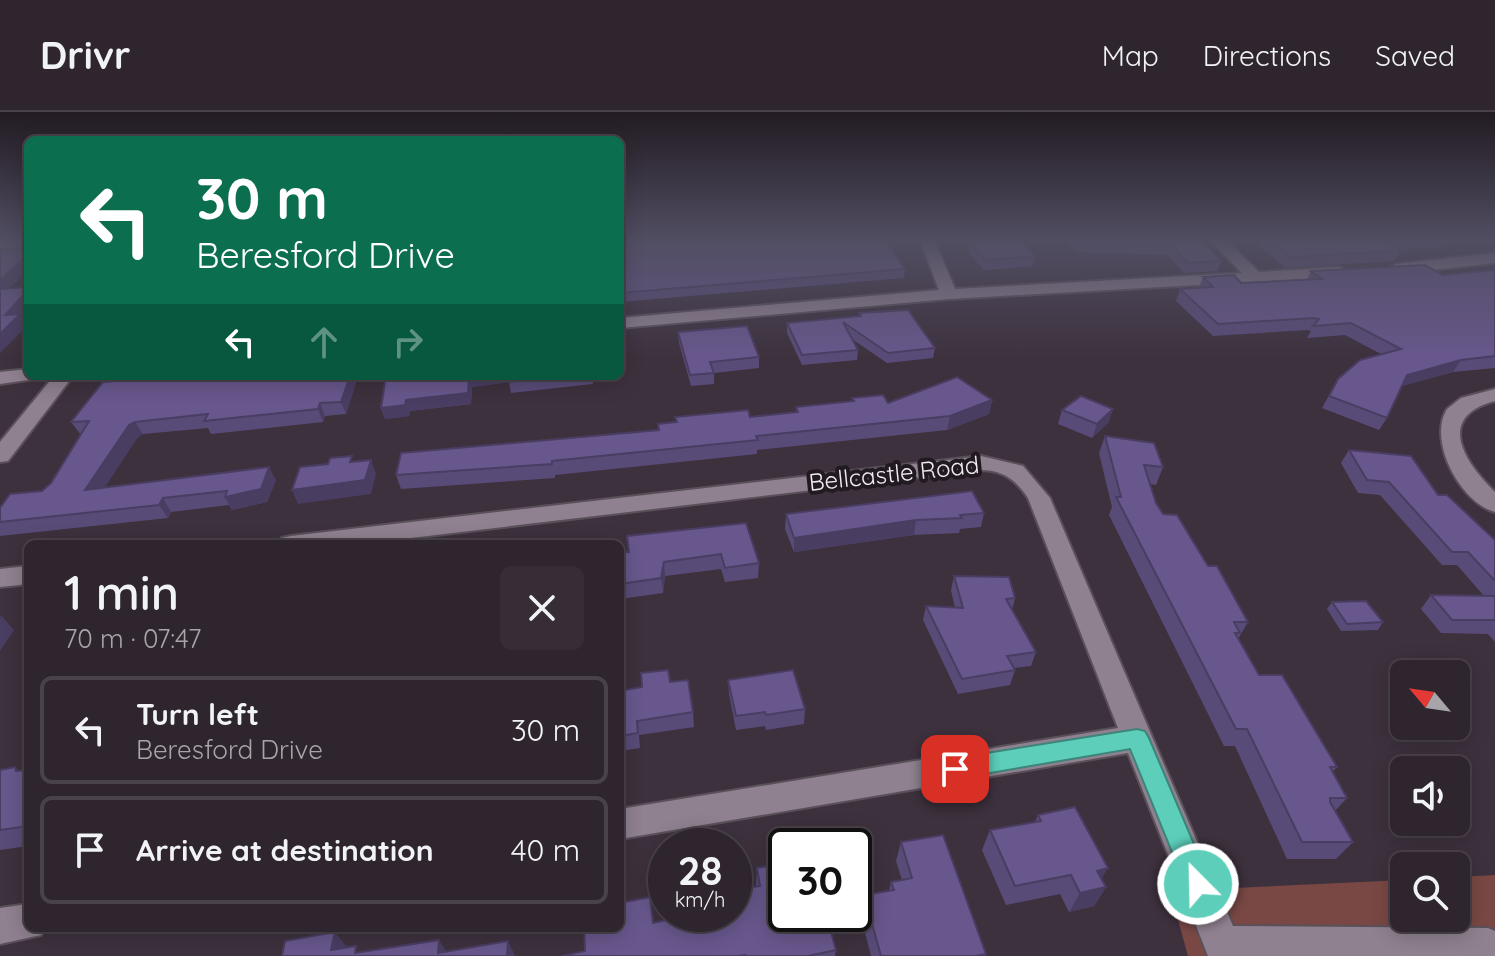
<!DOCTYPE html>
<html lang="en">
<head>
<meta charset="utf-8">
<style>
  :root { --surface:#2e252e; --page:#362d36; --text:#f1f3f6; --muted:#a7a5aa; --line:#49424a }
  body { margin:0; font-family:Quicksand,sans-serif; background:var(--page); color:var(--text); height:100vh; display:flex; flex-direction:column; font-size:30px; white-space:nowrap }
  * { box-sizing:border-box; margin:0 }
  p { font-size:26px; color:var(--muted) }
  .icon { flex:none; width:44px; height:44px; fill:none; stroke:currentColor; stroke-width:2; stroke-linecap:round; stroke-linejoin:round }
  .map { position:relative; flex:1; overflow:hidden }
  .panel { position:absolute; left:24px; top:428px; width:600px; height:392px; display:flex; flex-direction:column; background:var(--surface); border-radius:12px; box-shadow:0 4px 20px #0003,0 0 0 2px var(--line) }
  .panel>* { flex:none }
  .banner { position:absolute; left:24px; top:24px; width:600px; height:244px; border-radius:12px; box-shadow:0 4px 20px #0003,0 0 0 2px var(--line); background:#0b6e4f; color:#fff; overflow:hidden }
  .needle { width:52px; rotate:299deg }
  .buttons { position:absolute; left:1390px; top:548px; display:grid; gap:16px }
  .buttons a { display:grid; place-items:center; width:80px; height:80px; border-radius:12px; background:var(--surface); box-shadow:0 4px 20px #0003,0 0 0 2px var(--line); font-size:40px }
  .speed { position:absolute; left:648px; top:716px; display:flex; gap:16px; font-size:40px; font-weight:700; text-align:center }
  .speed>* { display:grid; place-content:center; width:104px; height:104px; border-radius:50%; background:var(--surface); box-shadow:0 4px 20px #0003,0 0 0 2px var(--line); line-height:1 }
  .speed small { font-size:20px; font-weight:400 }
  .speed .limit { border:4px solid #111; border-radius:12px; background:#fff; color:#111 }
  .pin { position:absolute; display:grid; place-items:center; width:68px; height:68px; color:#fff; margin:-34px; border-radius:16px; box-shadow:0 4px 12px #0006 }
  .me { position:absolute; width:88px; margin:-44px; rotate:337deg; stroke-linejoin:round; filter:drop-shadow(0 0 6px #0008) }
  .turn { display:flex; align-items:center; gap:28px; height:168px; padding:0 40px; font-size:36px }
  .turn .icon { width:104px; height:104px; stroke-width:2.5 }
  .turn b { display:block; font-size:56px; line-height:68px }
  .lanes { display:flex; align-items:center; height:76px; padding:0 40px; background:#0003; justify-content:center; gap:40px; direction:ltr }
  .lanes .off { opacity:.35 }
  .round { display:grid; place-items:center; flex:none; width:84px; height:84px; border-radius:12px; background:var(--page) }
  .headline { display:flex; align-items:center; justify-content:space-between; height:136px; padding:0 40px }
  h1 { font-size:48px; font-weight:600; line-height:60px }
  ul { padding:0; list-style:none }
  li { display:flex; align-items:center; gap:24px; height:108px; margin:0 16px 12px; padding:0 24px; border:4px solid var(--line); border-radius:12px }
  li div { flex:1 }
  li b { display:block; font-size:30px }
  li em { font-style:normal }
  header { display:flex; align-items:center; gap:48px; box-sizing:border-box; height:112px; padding:0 40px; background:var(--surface); border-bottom:2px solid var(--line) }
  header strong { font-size:38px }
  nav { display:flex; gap:44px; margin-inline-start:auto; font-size:28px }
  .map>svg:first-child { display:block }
  .green { fill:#794844 }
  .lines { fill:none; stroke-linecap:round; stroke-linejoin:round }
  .minor-casing { stroke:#5a505a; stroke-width:4 }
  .minor { fill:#8f818f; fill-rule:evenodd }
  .wall { fill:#594b78 }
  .shaded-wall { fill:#493d62 }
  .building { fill:#68578c; stroke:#493d62; stroke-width:2 }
  .route { fill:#5cceba; stroke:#3c8679; stroke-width:2 }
  .labels { text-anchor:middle; stroke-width:8; stroke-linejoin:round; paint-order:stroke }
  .street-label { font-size:24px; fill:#f3ebf2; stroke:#211b21 }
</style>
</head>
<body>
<header>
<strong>Drivr</strong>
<nav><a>Map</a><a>Directions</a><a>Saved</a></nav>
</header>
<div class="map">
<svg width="1495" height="844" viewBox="0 0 1495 844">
  <rect width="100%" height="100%" fill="#3d313d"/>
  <!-- green -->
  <polygon class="green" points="1495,763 1495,844 1188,844 1170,779 1404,768 1404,806 1456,806 1456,765"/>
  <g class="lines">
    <defs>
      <g id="minor">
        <polygon points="0,128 28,128 28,134 0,136"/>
        <polygon points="920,128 934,128 955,177 1242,161 1210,128 1226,128 1259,160 1340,155 1348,160 1340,165 949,187 620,216 620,206 939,178"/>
        <polygon points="1495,141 1495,151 1396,162 1388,157 1396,152"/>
        <polygon points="28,257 28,264 37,264 35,267 0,272 0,260"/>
        <polygon points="54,264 73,264 8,349 0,350 0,330"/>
        <path d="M1495,277V289C1435,305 1464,350 1495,380V400C1461,391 1427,329 1447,297L1461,286Z"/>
        <path d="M981,344L1023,354L1050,386L1233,814L1488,816L1495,819V844H1208L1128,641L620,727V697L1118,616L1028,386C1016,368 1003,358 981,358L360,432H279L282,426L291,424Z"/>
        <polygon points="28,454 28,472 0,475 0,457"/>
        <polygon points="28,792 28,816 44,816 41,823 0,832 0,796"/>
      </g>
    </defs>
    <!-- minor casing -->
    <use href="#minor" class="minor-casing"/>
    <!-- minor -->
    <use href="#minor" class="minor"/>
  </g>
  <!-- wall -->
  <g class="wall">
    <polygon points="620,128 905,157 904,166 620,190"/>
    <polygon points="966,128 1020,128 1035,144 1033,154 984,158 971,143"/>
    <polygon points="1066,128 1200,128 1221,149 1217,159 1184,161 1168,143 1075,140"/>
    <polygon points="1252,128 1454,128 1450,134 1400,139 1394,149 1285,156"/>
    <polygon points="1495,158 1495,256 1453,260 1401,274 1387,306 1379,318 1322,296 1338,267 1381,242 1345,223 1307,226 1311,219 1307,218 1213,224 1176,189 1180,177 1199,176 1203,165 1241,171 1307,168 1311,159 1443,163"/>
    <polygon points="859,201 935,236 933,246 887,251 852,227 858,238 857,248 802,253 787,221 787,211 859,205"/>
    <polygon points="678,220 759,245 759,256 714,261 714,272 691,274 679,231"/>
    <polygon points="358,264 346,302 325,304 323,310 211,322 208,316 143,322 137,326 104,376 276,368 267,390 232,398 229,393 171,400 168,406 0,424 0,396 42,379 51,371 81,323 71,310"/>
    <polygon points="386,264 592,264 593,272 511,281 509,270 472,275 471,292 410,299 409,304 385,307 381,296"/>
    <polygon points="852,286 888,291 992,288 989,302 947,318 757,338 757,342 555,363 555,366 401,377 396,363 658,318 676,310 675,305 750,305 796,300 796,295 852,290"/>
    <polygon points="1113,297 1108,311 1092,326 1058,312 1062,298"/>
    <polygon points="1105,324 1163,355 1156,373 1150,372 1156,391 1163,402 1208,454 1248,510 1238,527 1259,563 1337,655 1332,660 1347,686 1335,699 1353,730 1336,747 1287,747 1235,634 1224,634 1109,403 1112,395 1099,341"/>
    <polygon points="1349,338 1438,383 1495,428 1495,530 1488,522 1441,521 1421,497 1431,483 1484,484 1457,453 1442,453 1380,383 1358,381 1341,351"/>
    <polygon points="984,401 981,415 960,417 959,421 914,423 794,440 785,417 786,402"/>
    <polygon points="746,411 759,451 758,466 725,470 721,457 665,464 663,481 620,487 620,441"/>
    <polygon points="954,464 1015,486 1012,498 1036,540 1031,554 1013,556 1015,558 1010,573 958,582 923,508 926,494 955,496 951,478"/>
    <polygon points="1332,490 1383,510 1378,518 1341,519 1327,497"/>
    <polygon points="728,568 805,597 804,612 766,618 765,614 736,618 729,582"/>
    <polygon points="670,570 693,600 694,615 639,623 640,636 620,639 620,579"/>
    <polygon points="15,655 18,659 28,658 28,734 0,738 0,658"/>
    <polygon points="1038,703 1102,767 1106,775 1094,794 1069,800 1060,782 1006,793 982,738 990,718 1035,710"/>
    <polygon points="901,730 986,842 985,844 871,844 860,802 864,783 889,779 891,770 902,768 896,749"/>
    <polygon points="757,756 836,838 835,844 562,844 585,839 654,810 692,803 756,774"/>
  </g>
  <!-- shaded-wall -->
  <g class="shaded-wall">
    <polygon points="1411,128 1454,128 1450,134 1400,139 1387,131"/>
    <polygon points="28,142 28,159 0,185 0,168"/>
    <polygon points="28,178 28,196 21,204 27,214 0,241 0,222 5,203"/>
    <polygon points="1461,248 1453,260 1399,275 1407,263"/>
    <polygon points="350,264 358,264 346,302 341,290"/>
    <polygon points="469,264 510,264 511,270 472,275 471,292 410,299 409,304 385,307 381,296"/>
    <polygon points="992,288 989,302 947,318 950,304"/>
    <polygon points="320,291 325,304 323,310 318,297"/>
    <polygon points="1113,297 1108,311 1092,326 1097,312"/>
    <polygon points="135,310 143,322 137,326 94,392 85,378 129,313"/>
    <polygon points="371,348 376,362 371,382 298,392 292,378"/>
    <polygon points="269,355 276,368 267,390 232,398 225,385"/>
    <polygon points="163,386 171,400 168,406 159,393"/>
    <polygon points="916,408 914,423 794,440 794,426"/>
    <polygon points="664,450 665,464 663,481 661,466"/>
    <polygon points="1,503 14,518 0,539 0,505"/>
    <polygon points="1108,756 1096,776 1097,759"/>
    <polygon points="1106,775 1094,794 1069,800 1080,781"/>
    <polygon points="335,820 349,838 331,838"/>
    <polygon points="439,828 449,844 438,841"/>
    <polygon points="508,829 515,844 507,844"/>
  </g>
  <!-- building -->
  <g class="building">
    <polygon points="620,128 885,128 905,157 620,181"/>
    <polygon points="971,128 1020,128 1035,144 986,148 972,134"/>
    <polygon points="1076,128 1200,128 1221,149 1188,151 1172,133 1078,131"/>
    <polygon points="1269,128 1411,128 1387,131 1400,139 1290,145"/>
    <polygon points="28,137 28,142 0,168 0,139"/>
    <polygon points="1425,153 1443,163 1495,158 1495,244 1461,248 1407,263 1387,306 1329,284 1338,267 1360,248 1401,237 1351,211 1313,214 1319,207 1313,206 1218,212 1180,177 1213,175 1203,165 1234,163 1241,171 1322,167 1311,159"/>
    <polygon points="28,175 28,178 5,203 20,202 0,222 0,177"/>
    <polygon points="908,198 935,236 888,241 843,210 858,238 802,243 787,211 861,204 859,201"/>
    <polygon points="747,214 759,245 710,250 714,261 690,263 678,220"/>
    <polygon points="175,264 350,264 341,290 320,291 318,297 204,309 208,302 135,310 129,313 85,378 269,355 261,377 225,385 227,379 163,386 159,393 0,410 0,396 10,382 42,379 51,371 89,309 71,310 103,270"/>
    <polygon points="386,264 469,264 468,281 406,288 405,293 381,296"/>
    <polygon points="509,264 568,264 509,270"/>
    <polygon points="957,265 992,288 950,304 756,324 758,328 552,349 552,352 396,363 401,341 659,318 658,312 677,310 675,305 748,298 750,305 798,300 796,295 854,289 852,286 883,283 888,291"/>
    <polygon points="1081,284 1113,297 1097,312 1062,298"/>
    <polygon points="1105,324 1154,331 1163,355 1144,353 1156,391 1163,402 1177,403 1208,454 1217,454 1248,510 1234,510 1240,521 1235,521 1259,563 1282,563 1337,655 1330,655 1347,686 1330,686 1330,690 1353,730 1302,730 1247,617 1236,617 1116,385 1121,385"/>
    <polygon points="1349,338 1411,344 1438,383 1447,383 1495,428 1495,469 1468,440 1452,440 1389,370 1367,368"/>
    <polygon points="352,344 350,350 371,348 365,368 292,378 300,355 328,352 330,346"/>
    <polygon points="972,379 984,401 960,403 962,406 916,408 794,426 786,402"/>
    <polygon points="746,411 759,451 725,456 721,442 664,450 661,466 620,472 620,441 629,440 627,424"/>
    <polygon points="954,464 1009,465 1015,486 1006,487 1036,540 1007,544 1015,558 962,567 926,494 963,496"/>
    <polygon points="1431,483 1495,484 1495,508 1452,508"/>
    <polygon points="1366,489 1383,510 1347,512 1332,490"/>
    <polygon points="668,558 670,570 688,568 693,600 637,609 638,621 620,624 620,579 642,575 641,561"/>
    <polygon points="793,558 805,597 766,603 765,600 736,604 728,568"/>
    <polygon points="15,655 16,659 28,658 28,714 0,718 0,658"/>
    <polygon points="1075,695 1108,756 1097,759 1106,775 1080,781 1071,763 1015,774 990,718 1041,709 1038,703"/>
    <polygon points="943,723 986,842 975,844 881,844 864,783 894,778 891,770 912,766 901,730"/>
    <polygon points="786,751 786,802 826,802 836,838 808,844 745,844 745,843 739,844 562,844 585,839 584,816 620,816 620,791 650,785 653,811 692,802 734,802 734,778 760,774 757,756"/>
    <polygon points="335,820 331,838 356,834 355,841 439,828 438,841 508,829 507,844 282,844 285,829"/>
  </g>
  <!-- sky -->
  <linearGradient id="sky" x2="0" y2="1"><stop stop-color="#221b22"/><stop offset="0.52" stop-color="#514e62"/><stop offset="1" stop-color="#514e62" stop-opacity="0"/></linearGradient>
  <rect width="1495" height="246" fill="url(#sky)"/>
  <!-- route -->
  <polygon class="route" points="1137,617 1145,619 1149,626 1211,772 1207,782 1198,786 1189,782 1130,637 955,667 946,664 943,657 946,649 955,646"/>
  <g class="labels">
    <!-- street labels -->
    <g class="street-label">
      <text transform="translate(894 362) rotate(-6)" y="8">Bellcastle Road</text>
    </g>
  </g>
</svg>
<div class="buttons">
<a><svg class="needle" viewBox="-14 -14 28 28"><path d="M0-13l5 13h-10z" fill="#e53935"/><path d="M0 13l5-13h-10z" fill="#a7a5aa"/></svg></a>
<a><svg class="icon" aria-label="sound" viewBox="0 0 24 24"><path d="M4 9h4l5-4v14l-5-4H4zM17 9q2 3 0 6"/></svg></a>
<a><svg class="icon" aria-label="search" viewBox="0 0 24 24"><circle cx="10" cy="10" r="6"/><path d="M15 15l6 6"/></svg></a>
</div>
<div class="speed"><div>28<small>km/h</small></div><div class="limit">30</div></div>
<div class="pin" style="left:955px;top:657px;background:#d93025"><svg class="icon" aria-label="arrive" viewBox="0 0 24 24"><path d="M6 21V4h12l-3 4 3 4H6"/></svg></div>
<svg class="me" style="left:1198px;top:772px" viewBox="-20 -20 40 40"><circle r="17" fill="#5cceba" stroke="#fff" stroke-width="3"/><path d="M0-11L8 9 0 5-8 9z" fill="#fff"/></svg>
<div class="banner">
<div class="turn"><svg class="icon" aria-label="left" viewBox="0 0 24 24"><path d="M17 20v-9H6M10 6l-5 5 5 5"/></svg><div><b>30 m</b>Beresford Drive</div></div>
<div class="lanes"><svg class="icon" aria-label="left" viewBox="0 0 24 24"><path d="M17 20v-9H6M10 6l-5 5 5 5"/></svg><svg class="icon off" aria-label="ahead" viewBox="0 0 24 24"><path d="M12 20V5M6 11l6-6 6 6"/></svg><svg class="icon off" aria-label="right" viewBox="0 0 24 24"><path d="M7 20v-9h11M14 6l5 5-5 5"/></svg></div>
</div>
<section class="panel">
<div class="headline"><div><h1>1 min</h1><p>70 m · 07:47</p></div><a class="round"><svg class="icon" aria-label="close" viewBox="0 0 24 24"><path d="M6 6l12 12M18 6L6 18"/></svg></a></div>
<ul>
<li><svg class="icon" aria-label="left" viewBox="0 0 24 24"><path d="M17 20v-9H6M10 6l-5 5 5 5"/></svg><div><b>Turn left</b><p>Beresford Drive</p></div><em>30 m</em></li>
<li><svg class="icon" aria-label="arrive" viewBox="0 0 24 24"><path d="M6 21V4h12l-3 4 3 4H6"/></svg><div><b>Arrive at destination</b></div><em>40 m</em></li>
</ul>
</section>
</div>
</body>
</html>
